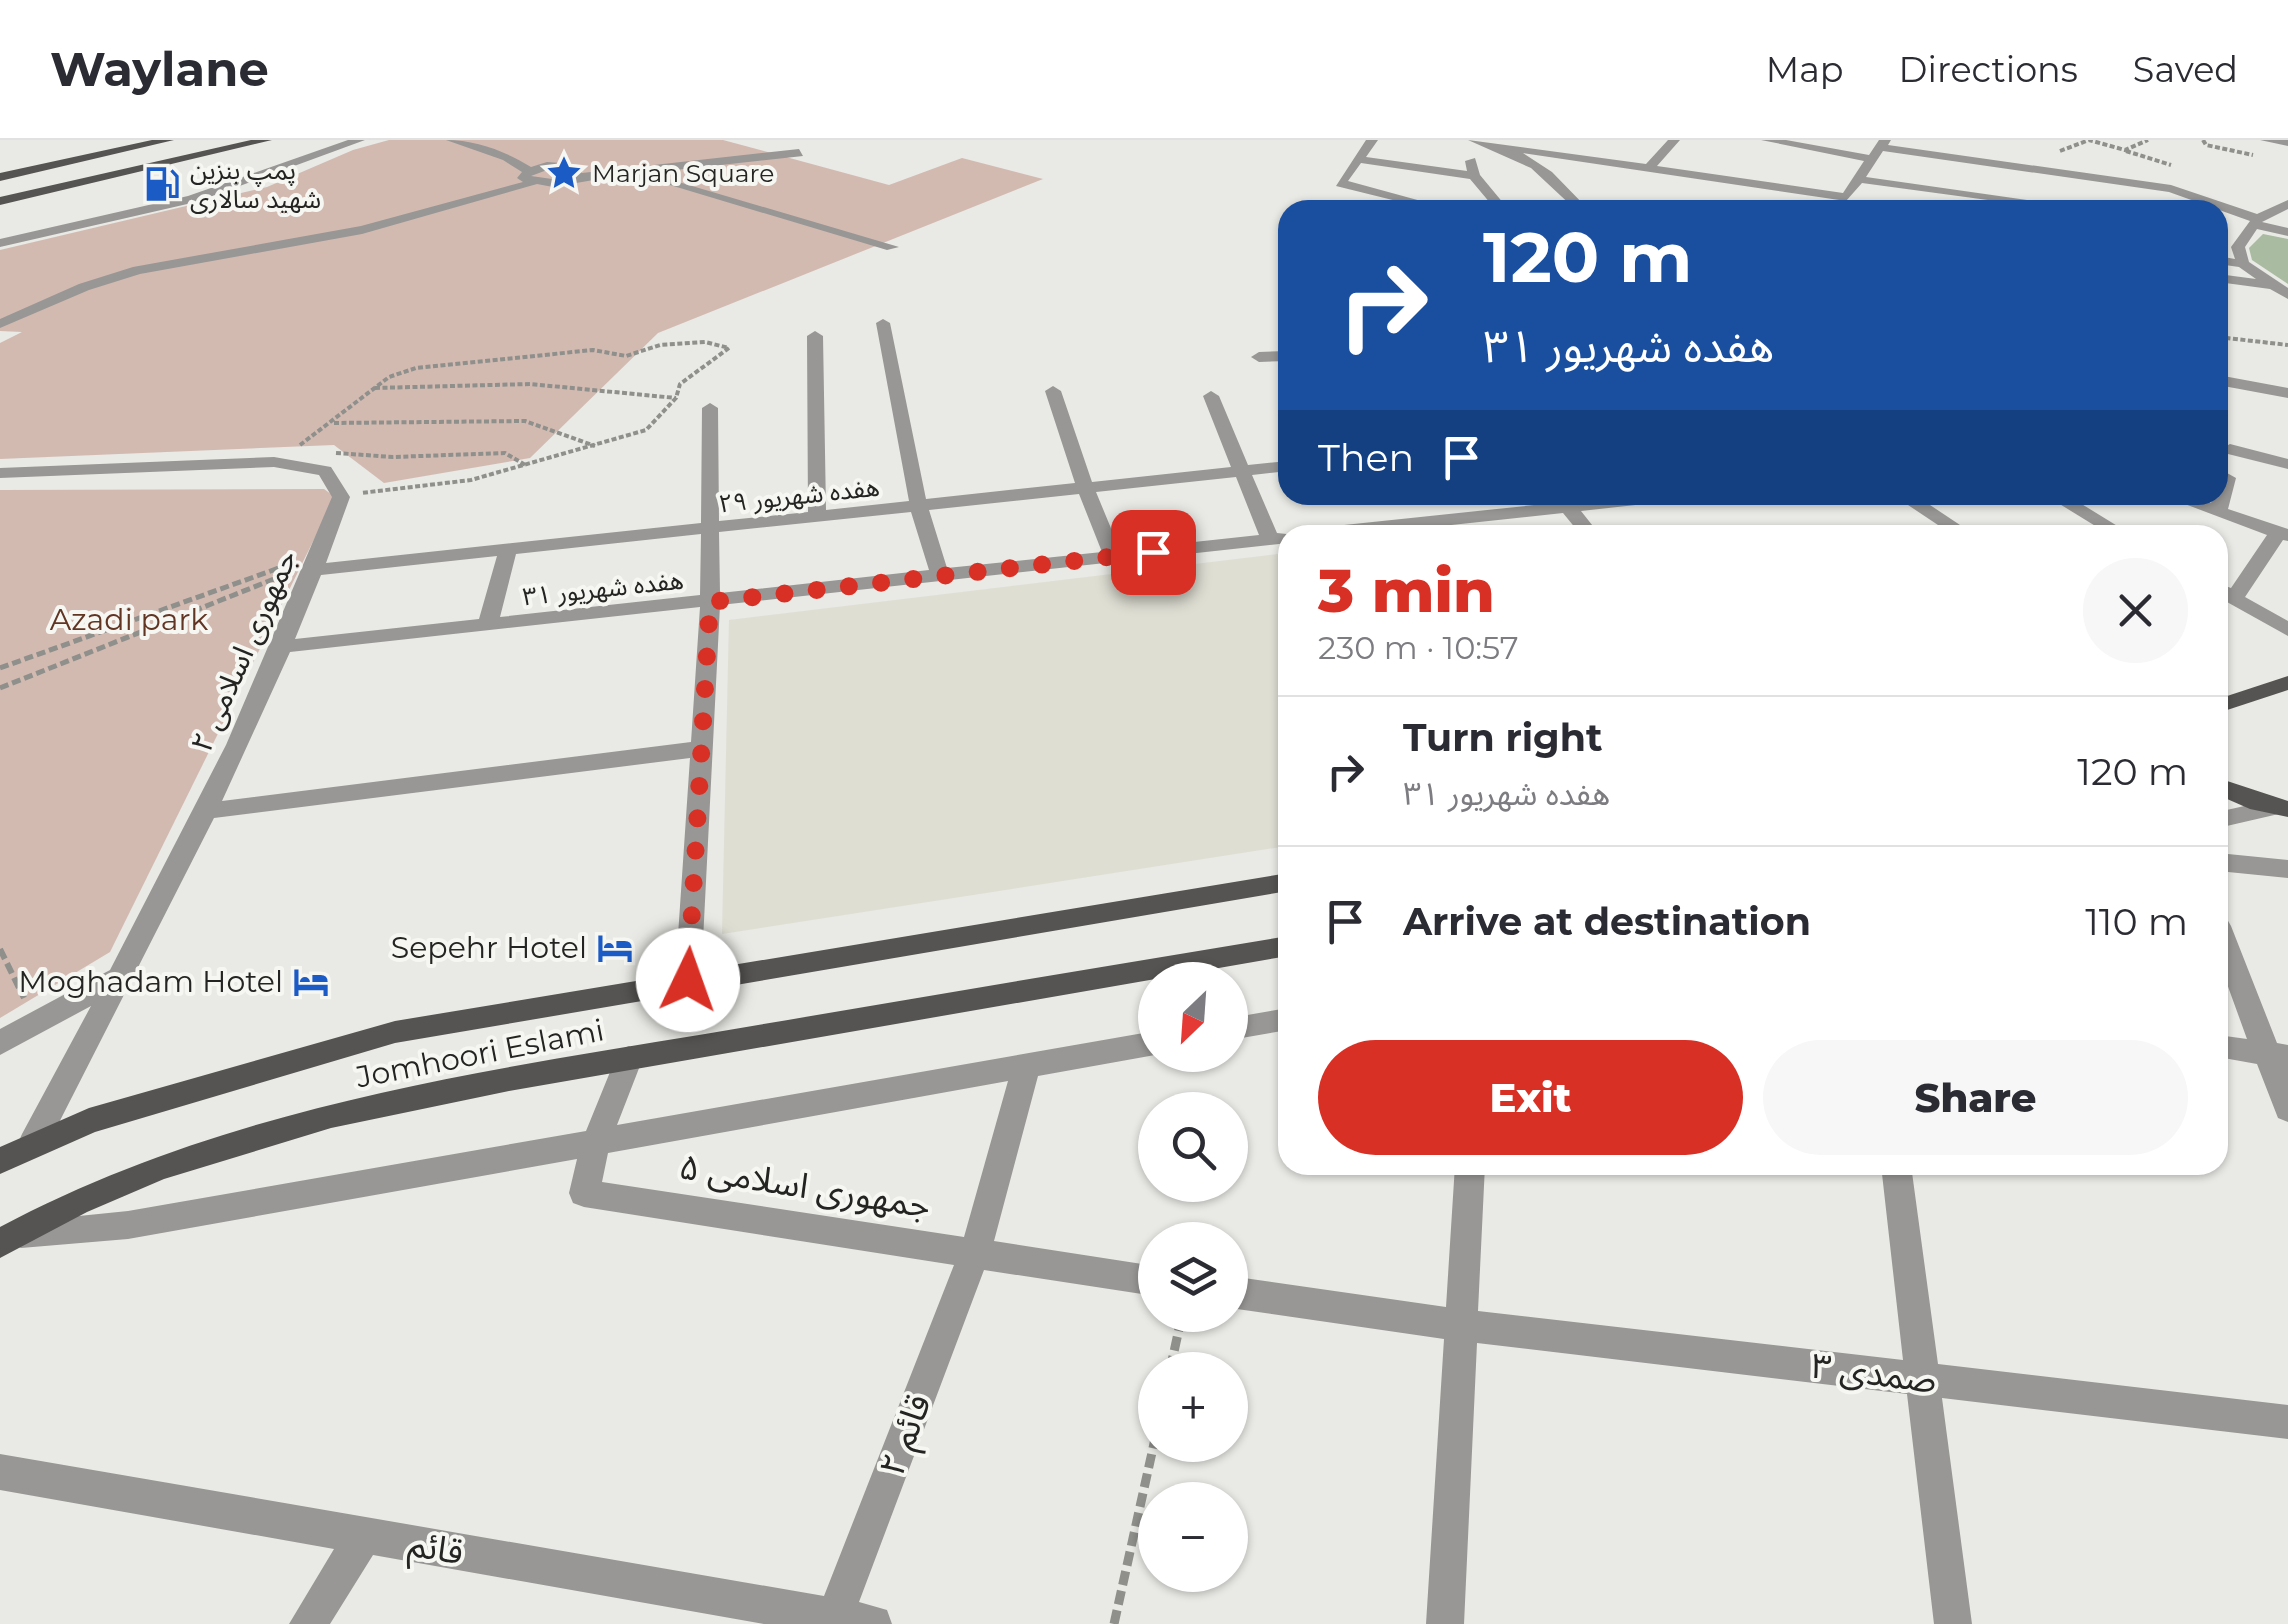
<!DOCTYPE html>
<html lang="en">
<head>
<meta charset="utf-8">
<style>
  :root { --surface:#fff; --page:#f7f7f7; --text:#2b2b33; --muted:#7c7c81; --line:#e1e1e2; --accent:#d93025 }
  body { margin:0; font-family:Montserrat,"Noto Sans Arabic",sans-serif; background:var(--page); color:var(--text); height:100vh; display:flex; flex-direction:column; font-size:38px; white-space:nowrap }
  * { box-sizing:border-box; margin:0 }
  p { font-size:32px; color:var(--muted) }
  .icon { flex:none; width:55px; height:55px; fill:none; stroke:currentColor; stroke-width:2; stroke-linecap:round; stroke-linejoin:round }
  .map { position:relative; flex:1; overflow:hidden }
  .sheet { position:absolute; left:1278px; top:385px; width:950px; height:650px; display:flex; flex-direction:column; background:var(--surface); border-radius:30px; box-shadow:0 2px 8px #0004 }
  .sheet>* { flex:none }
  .banner { position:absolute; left:1278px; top:60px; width:950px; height:305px; border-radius:30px; box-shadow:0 2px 8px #0004; background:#1a4fa0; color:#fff; overflow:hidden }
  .needle { width:65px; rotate:205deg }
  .buttons { position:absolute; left:1138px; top:822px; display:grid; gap:20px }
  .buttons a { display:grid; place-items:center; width:110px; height:110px; border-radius:50%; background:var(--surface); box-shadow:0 2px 8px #0004; font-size:50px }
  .pin { position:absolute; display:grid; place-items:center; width:85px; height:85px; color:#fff; margin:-42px; border-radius:20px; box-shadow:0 5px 15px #0006 }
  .me { position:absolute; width:110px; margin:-55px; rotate:3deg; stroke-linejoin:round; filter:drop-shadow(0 0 8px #0008) }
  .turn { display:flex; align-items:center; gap:35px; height:210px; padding:0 40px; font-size:45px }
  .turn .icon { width:130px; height:130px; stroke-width:2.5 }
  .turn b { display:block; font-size:70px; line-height:85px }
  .then { display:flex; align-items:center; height:95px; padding:0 40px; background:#0003; gap:20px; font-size:38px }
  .round { display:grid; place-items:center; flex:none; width:105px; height:105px; border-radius:52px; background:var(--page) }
  .summary { display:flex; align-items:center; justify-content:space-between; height:170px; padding:0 40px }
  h1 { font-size:60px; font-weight:800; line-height:75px; color:var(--accent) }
  .button { display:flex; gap:20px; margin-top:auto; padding:20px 40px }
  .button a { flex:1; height:115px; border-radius:60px; background:var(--accent); color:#fff; font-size:40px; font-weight:800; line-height:115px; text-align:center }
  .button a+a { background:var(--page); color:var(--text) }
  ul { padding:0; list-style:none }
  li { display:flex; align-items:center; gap:30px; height:150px; padding:0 40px; border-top:2px solid var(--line) }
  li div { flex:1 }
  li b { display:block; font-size:38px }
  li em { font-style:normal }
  header { display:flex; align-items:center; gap:60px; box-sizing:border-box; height:140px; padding:0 50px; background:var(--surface); border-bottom:2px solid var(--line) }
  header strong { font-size:48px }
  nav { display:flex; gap:55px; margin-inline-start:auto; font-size:35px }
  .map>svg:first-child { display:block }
  .built { fill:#deded3 }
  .green { fill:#d2bab1 }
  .building { fill:#a9bba0 }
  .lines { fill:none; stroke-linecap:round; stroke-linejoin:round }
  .path-far3 { stroke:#8f8f8c; stroke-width:4; stroke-dasharray:5 2.5; stroke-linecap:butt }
  .path-far2 { stroke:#8f8f8c; stroke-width:5; stroke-dasharray:9 4; stroke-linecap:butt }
  .path-far1 { stroke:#8f8f8c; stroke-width:6; stroke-dasharray:11 5; stroke-linecap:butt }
  .path { stroke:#8f8f8c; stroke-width:9; stroke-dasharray:14 6; stroke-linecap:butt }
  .minor { fill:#989795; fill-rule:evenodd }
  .major { fill:#565452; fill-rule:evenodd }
  .route { stroke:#d93025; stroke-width:18; stroke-dasharray:0 32.4 }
  .labels { text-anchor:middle; stroke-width:8; stroke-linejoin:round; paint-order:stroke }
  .far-poi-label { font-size:25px; fill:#242422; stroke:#f6f6f3; text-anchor:start }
  .far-street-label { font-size:25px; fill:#242422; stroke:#f6f6f3 }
  .park-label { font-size:30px; fill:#623422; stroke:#f6f6f3 }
  .street-label { font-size:30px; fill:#242422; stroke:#f6f6f3 }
  .poi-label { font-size:30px; fill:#242422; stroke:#f6f6f3; text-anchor:end }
  .near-street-label { font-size:35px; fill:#242422; stroke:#f6f6f3 }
</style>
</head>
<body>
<header>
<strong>Waylane</strong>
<nav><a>Map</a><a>Directions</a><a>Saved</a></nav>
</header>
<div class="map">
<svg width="2288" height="1484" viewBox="0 0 2288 1484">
  <rect width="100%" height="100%" fill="#e9e9e5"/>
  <!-- built -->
  <polygon class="built" points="1287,413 1287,706 722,794 729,480"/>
  <!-- green -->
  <g class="green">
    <polygon points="389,0 723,0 889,45 962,18 1043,39 658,193 530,318 384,343 334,305 0,319 0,203 22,192 0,191 0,110 267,47 353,10"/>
    <polygon points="324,349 335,357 110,812 0,878 0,350"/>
  </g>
  <!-- building -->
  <polygon class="building" points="2263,94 2288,99 2288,144 2252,120 2249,108"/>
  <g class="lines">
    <!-- path-far3 -->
    <g class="path-far3">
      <polyline points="2203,0 2206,5 2253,15"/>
      <polyline points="2060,11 2089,0 2125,10 2148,0"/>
      <polyline points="2126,11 2171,25"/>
      <polyline points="2218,197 2288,205"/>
      <polyline points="375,248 530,244 676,258"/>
      <polyline points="334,283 525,281 595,306"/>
      <polyline points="300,305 389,237 416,228 593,210 626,216 660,205 705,202 729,208 680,244 676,258 646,290 471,340 361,353"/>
      <polyline points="336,313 393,317 505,313 527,326"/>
    </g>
    <!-- path-far2 -->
    <g class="path-far2">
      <polyline points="0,528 279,428"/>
      <polyline points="0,548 274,439 282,422"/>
    </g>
    <!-- path-far1 -->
    <polyline class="path-far1" points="0,809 24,858"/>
    <!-- path -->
    <g class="path">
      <polyline points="1170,1230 1182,1175"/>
      <polyline points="1114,1484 1155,1299"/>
    </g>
    <!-- minor -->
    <g class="minor">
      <polygon points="348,0 365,0 196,62 0,107 0,99 188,56"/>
      <path d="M446,0C476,0 505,11 531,27L547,22L574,24L582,33L799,9L803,16L648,33L899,107L887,110L660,42L611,37L553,47L537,44L362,94L140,134L89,150L0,188V179L79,144L133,127L361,86L523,42L517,38L522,32L503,20ZM547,30L569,31V32L552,39L531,36Z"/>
      <polygon points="1366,0 1378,0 1366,17 1467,31 1465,21 1475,18 1480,35 1509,70 1496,70 1470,39 1361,23 1348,41 1454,70 1433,70 1336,46"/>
      <polygon points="1468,0 1646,24 1668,0 1680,0 1657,26 1843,53 1864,21 1761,0 1786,0 1869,15 1879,0 1891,0 1888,5 2171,45 2257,74 2288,60 2288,69 2262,82 2288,88 2288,96 2257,89 2245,107 2249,122 2288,148 2288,159 2270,149 2218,142 2218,134 2256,139 2239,127 2218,124 2218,116 2235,119 2231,107 2250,81 2169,52 1883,11 1866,37 2096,70 2061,70 1862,43 1846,61 1523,13 1552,32 1589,70 1576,70 1531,28"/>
      <polygon points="2260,0 2288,0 2288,6"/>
      <path d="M883,179L890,183L926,359L1075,343L1045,251L1053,246L1061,251L1092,342L1231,327L1203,256L1211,251L1219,256L1248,325L1288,321V331L1252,335L1277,393L1296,395H1288V403L720,465L701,840L697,848H679L675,840L690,618L214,678L44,1012L33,1016L22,1012L18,1003L22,994L91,866L0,915V889L110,830L226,605L332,357L319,335L274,327L0,338V328L274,317L331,327L350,357L326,423L701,383L702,268L710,263L718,268L719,381L808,372L807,196L815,191L823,196L826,370L909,361L876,183ZM1236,337L1259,395L1120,410L1096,352ZM1079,354L1102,412L947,428L929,370ZM911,372L929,430L720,453L719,392ZM701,394L700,455L500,477L516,414ZM497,416L479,479L295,499L321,435ZM700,467L691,602L222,661L290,512Z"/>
      <polygon points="1288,211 1288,221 1259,222 1251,217 1259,212"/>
      <polygon points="2218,235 2288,248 2288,258 2218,245"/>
      <polygon points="2230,304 2288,319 2288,329 2224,313 2221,309"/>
      <polygon points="2227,333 2236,338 2228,369 2288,389 2288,401 2283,400 2245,457 2288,481 2288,496 2218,457 2218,443 2231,448 2267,395 2161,355 2187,355 2211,363 2214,355 2218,355 2218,338"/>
      <polygon points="1630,355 1690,355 1681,360 1581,371 1600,395 1581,395 1563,373 1358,395 1297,395 1306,389"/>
      <polygon points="1893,355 1915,355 1975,395 1953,395"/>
      <polygon points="2045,355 2067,355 2132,395 2110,395"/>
      <polygon points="2275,659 2283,661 2287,667 2283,673 2218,688 2218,672"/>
      <polygon points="2218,713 2288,720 2288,738 2218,731"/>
      <polygon points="2218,776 2227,779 2231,786 2277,903 2288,905 2288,982 2278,978 2257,924 2218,917 2218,895 2247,899 2218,819"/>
      <polygon points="1288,868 1288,890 1230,900 1230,878"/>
      <path d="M1155,891V915L1038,936L994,1101L1155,1126V1156L984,1130L859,1462L887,1470L892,1484H764L373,1415L330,1484H289L334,1409L0,1350V1314L824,1456L954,1125L584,1067L573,1063L569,1053L577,1019L128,1099L21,1108L10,1103L5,1093L10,1083L128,1071L586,991L619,910L629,906L639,910L643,918L617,985ZM1008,941L964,1097L602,1042L608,1013Z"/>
      <polygon points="1455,1025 1485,1025 1478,1171 1903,1220 1881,1025 1911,1025 1938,1224 2288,1265 2288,1299 1942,1258 1972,1484 1934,1484 1907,1254 1477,1203 1464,1484 1426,1484 1444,1199 1230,1168 1230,1136 1446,1167"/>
    </g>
    <!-- major -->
    <g class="major">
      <polygon points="152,0 174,0 0,41 0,33"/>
      <polygon points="251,0 272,0 0,65 0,57"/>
      <polygon points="2288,536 2288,550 2218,573 2218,559"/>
      <polygon points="2218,638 2288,661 2288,677 2250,669 2218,655"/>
      <polygon points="1288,733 1288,751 395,903 95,992 0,1034 0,1007 89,968 395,881"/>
      <path d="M1288,796V816L509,951L331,988L164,1039L87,1072L0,1118V1087C220,970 462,934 705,894C899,861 1093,828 1288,796Z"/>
    </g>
  </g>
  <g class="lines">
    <!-- route -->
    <polyline class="route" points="688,840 710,462 1153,412"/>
  </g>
  <!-- icons -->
  <defs>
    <symbol id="sight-bare" viewBox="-9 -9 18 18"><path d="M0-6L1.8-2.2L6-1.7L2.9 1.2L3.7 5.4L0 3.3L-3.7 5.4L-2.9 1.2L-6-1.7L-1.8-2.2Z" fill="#1b5bc6" stroke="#f6f6f3" stroke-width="2.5" paint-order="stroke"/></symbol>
    <symbol id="fuel-bare" viewBox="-9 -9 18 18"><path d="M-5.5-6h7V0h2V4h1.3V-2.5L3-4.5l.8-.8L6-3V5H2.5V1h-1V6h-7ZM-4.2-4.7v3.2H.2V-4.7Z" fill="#1b5bc6" stroke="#f6f6f3" stroke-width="2.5" paint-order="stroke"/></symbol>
    <symbol id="hotel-bare" viewBox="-9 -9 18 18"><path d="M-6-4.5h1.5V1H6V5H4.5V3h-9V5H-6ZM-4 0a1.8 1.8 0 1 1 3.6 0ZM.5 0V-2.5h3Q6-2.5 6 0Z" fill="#1b5bc6" stroke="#f6f6f3" stroke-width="2.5" paint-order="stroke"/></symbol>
  </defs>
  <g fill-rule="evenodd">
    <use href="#sight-bare" x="539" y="8" width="50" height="50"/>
    <use href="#fuel-bare" x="137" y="19" width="50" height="50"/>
    <use href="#hotel-bare" x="590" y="783" width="50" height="50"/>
    <use href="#hotel-bare" x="286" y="817" width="50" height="50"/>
  </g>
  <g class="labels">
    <!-- far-poi labels -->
    <g class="far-poi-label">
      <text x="190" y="39">پمپ بنزین<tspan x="190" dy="29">شهید سالاری</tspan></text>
      <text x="592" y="42">Marjan Square</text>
    </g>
    <!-- far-street labels -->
    <g class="far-street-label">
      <text transform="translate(799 355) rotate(-6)" y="9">هفده شهریور ۲۹</text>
      <text transform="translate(603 448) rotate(-6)" y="9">هفده شهریور ۳۱</text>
    </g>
    <!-- park labels -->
    <g class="park-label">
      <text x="129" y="490">Azadi park</text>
    </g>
    <!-- street labels -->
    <g class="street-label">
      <text transform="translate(244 511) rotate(-66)" y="10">جمهوری اسلامی ۲</text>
      <text transform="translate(480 914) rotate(-11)" y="10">Jomhoori Eslami</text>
    </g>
    <!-- poi labels -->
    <g class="poi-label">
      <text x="587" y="818">Sepehr Hotel</text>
      <text x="283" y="852">Moghadam Hotel</text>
    </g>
    <!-- near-street labels -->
    <g class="near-street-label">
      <text transform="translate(805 1046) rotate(9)" y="12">جمهوری اسلامی ۵</text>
      <text transform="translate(1874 1233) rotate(7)" y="12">صمدی ۳</text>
      <text transform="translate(905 1295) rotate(-69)" y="12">قائم ۲</text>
      <text transform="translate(436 1408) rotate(10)" y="12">قائم</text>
    </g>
  </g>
</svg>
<div class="buttons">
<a><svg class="needle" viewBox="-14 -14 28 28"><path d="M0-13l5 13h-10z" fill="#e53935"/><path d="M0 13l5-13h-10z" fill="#7c7c81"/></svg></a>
<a><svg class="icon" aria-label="search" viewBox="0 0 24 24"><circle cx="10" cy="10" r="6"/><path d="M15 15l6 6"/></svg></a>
<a><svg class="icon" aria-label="layers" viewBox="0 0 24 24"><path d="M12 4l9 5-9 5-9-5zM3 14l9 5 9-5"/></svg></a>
<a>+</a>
<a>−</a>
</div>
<div class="pin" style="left:1153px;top:412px;background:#d93025"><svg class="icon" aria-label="arrive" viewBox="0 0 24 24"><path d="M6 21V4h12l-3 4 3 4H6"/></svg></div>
<svg class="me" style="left:688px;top:840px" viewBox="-20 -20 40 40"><circle r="19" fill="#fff"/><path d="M0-13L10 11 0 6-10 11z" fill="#d93025"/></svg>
<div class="banner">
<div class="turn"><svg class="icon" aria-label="right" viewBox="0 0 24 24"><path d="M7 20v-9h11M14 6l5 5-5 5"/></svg><div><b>120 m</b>هفده شهریور ۳۱</div></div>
<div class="then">Then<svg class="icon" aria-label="arrive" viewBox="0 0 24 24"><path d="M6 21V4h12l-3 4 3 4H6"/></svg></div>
</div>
<section class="sheet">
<div class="summary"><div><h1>3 min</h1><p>230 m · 10:57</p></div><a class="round"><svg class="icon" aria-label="close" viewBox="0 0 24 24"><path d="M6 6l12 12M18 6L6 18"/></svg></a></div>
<ul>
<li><svg class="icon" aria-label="right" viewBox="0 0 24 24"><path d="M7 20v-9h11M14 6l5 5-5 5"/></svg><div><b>Turn right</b><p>هفده شهریور ۳۱</p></div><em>120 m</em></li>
<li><svg class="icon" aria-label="arrive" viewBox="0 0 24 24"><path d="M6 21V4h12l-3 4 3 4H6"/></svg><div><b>Arrive at destination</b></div><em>110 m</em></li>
</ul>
<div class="button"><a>Exit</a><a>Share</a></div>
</section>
</div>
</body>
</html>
